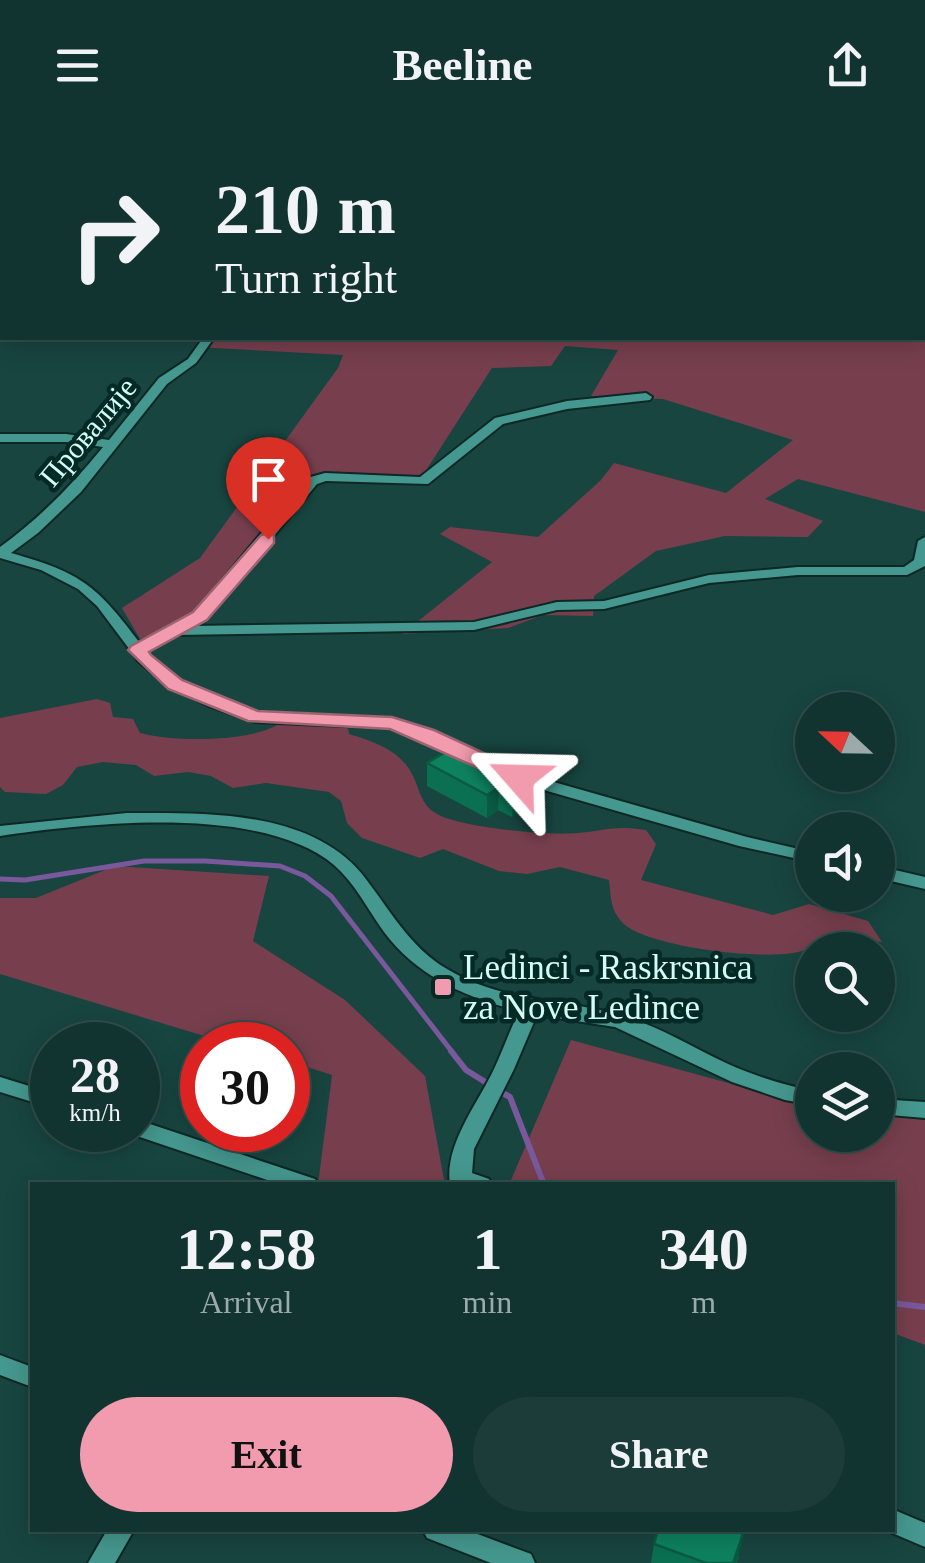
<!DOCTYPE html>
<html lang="en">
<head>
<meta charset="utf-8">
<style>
  :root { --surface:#123430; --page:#1b3c38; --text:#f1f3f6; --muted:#9caaab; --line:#314f4c; --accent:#f29aae }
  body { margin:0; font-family:Georgia,serif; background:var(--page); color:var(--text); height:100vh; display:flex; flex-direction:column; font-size:38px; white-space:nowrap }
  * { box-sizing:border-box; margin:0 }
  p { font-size:32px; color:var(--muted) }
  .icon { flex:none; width:55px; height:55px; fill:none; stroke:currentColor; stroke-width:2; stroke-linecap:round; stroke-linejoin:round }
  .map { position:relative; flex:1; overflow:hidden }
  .drawer { position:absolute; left:30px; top:1052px; width:865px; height:350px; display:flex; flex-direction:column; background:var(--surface); border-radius:0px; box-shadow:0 5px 25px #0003,0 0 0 2px var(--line) }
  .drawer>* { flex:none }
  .guide { position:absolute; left:0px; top:0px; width:925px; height:210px; box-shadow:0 5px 25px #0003,0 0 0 2px var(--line); background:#123430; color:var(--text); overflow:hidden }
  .needle { width:65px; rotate:292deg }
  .controls { position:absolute; left:795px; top:562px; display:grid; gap:20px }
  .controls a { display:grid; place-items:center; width:100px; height:100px; border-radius:50%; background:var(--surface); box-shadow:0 5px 25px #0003,0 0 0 2px var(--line); font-size:50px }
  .speed { position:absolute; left:30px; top:892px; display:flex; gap:20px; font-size:50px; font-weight:700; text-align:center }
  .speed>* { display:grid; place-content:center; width:130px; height:130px; border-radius:50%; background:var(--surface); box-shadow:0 5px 25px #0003,0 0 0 2px var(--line); line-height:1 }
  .speed small { font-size:25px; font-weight:400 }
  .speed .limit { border:15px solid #d22; background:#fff; color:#111 }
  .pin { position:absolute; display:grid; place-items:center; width:85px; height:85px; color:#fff; margin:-102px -42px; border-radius:50% 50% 50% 0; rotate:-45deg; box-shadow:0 0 10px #0007 }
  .pin .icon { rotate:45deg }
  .me { position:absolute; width:110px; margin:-55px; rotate:295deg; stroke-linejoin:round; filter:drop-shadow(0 0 8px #0008) }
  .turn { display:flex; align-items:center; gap:35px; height:210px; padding:0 50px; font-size:45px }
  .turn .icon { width:130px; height:130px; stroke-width:2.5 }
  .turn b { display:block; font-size:70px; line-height:85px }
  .eta { display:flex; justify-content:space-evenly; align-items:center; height:170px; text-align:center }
  .eta b { font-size:60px; font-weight:600; line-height:70px }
  .cta { display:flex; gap:20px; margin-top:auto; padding:20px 50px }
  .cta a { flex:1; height:115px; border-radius:60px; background:var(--accent); color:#111; font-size:40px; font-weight:600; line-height:115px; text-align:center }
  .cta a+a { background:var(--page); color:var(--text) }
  header { display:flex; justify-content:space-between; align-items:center; height:130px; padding:0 50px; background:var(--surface); font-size:45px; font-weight:600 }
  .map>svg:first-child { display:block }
  .green { fill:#773f4d }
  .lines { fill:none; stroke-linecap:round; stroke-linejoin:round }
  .stream-far1 { stroke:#79589c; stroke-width:5 }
  .stream { stroke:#79589c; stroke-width:6 }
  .minor-casing { stroke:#0e2825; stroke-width:4 }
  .minor { fill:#45988f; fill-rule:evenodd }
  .wall { fill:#0b7052 }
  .shaded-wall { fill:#095b42 }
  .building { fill:#0d825f; stroke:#095b42; stroke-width:2.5 }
  .route { fill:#f29aae; stroke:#9d6471; stroke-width:2.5 }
  .poi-dot { fill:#f29aae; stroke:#052a26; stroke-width:4 }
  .labels { text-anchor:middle; stroke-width:9; stroke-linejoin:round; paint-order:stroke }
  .far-street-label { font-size:30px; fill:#d4fbf5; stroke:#052a26 }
  .poi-label { font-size:35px; fill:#d4fbf5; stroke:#052a26; text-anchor:start }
</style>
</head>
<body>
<header><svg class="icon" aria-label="menu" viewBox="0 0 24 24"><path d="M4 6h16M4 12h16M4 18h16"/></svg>Beeline<svg class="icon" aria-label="share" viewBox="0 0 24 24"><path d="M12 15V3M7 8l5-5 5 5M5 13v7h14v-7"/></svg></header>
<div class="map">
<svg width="925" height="1433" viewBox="0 0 925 1433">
  <rect width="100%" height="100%" fill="#184540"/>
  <!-- green -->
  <g class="green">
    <polygon points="436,0 925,0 925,382 798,349 765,369 823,391 808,407 725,406 656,421 594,466 593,486 543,485 508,498 402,504 492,432 440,404 450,397 538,407 601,350 614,333 726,363 793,310 663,269 591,266 618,220 565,216 551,236 492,238 421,348 322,349 293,368 199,482 140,509 122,478 200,428 338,238 343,225 195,217 199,208 922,208 922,2"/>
    <path d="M97,569L110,573L113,587L133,589L140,603C173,612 253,613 282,592L348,598L349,604C372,611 400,620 412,644C421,661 420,677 441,686C468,698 549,706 578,703C608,700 615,695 646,700L656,714L641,750L773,785L809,774L868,791L882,812L823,805C818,809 811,817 805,820C775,833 645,817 623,793C610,780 611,767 609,750L560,737L527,744L499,741L443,719L420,728L362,708L347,693L341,671L329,662L266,653L233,658L211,646L188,642L154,646L136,635L103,632L77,637L63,655L46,664L5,662L0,657V588Z"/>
    <polygon points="115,736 269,746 253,811 345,870 425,946 445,1055 318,1055 332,945 288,931 288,915 234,915 0,844 0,768 36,768"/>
    <polygon points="571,910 812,976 812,1005 878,1005 878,984 925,990 925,1215 893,1203 892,1055 525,1055 511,1050"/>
  </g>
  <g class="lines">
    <!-- stream-far1 -->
    <polyline class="stream-far1" points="0,749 25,750 144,731 205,731 280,736 305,746 331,766 453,923"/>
    <!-- stream -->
    <g class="stream">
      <polyline points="451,921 466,940 490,955"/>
      <polyline points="499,961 510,967 543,1052 551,1055"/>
      <polyline points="892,1173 925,1177"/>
    </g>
    <defs>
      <g id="minor">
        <rect x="35" y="0" width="8" height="2"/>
        <polygon points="442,0 467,0 468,2 445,2"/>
        <rect x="0" y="12" width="2" height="6"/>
        <rect x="0" y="133" width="2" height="6"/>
        <path d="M203,208H214L196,233L167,254L81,362L38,403L11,423C82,443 96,455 140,513L195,483L307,348L325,343L420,347L495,288L567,271L646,263L652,267L650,270L567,279L503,294L428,354L326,351L317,354L205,489L192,496L474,492L557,472L604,471L709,445L798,437H904L914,430L918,411L925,407V436L907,445H798L709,453L604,479L557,480L474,500L176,505L146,522L181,551L257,582L392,588L481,625L483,628L481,631H469L389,598L255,592L209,576L169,557L139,532L97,476L78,459L41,440L0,428V417C40,388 72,355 103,317L66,312H0V304H66L109,310L159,248L188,229Z"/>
        <polygon points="508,639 747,707 812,722 812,732 739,716 502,648 500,644"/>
        <path d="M127,683C203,683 308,679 362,744C389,778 409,817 447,839C508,875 567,867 630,888C663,899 694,918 726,933C754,946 782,954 812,961V975L785,970L732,952L615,897L537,885L514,939L474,1019L472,1043L489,1049L492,1055H450C444,1015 477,975 494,939C503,920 510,900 519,881C465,867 418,847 384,802C368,780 355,753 334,735C261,674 89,693 0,706V696Z"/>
        <polygon points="878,736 925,747 925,759 878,748"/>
        <polygon points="0,947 52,963 52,978 0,962"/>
        <polygon points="878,969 925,972 925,988 878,984"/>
        <polygon points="138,990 315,1049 318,1055 282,1055 131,1004 129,1000 138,1000"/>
        <polygon points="0,1225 32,1237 32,1257 0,1245"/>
        <polygon points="892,1379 925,1393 925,1417 885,1400 892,1400"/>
        <polygon points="107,1400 134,1400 115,1433 88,1433"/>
        <polygon points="423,1400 467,1400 531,1424 535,1433 491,1433 427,1408"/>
      </g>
    </defs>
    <!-- minor casing -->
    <use href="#minor" class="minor-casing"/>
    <!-- minor -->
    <use href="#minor" class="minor"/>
  </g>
  <!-- wall -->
  <g class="wall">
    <polygon points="427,633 492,636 529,647 528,670 512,687 498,680 487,688 427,656"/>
    <polygon points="654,1414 739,1427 737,1433 651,1433"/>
  </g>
  <!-- shaded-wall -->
  <g class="shaded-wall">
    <polygon points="529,647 528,670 512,687 513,664"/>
    <polygon points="499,657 498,680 487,688 487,665"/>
    <polygon points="743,1404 737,1433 733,1433"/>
  </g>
  <!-- building -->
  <g class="building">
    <polygon points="456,616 492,636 529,647 513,664 499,657 487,665 427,633"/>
    <polygon points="658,1400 733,1400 743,1404 733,1433 706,1433 654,1414"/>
  </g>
  <!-- route -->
  <polygon class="route" points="268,403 274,405 274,413 207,490 149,522 151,525 182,550 258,581 392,587 434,600 527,643 530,648 527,653 512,653 390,599 248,591 168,559 128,520 131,516 193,482 261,405"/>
  <!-- markers -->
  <rect class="poi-dot" x="433" y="847" width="20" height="20" rx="5"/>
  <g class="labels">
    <!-- far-street labels -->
    <g class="far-street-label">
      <text transform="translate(88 302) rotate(-50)" y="10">Провалије</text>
    </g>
    <!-- poi labels -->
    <g class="poi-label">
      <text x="463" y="849">Ledinci - Raskrsnica<tspan x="463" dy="40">za Nove Ledince</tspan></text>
    </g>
  </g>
</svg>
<div class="controls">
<a><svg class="needle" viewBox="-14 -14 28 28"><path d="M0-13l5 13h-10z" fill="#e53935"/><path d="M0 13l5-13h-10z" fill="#9caaab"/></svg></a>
<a><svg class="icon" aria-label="sound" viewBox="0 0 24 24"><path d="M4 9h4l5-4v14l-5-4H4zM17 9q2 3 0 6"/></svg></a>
<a><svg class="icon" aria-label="search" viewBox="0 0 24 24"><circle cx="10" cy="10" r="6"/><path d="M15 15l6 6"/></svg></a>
<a><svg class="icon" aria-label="layers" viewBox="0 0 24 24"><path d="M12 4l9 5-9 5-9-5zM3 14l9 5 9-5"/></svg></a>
</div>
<div class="speed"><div>28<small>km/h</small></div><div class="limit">30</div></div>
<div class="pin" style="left:268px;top:409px;background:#d93025"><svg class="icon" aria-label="arrive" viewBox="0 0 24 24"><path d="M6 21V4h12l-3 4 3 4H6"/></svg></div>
<svg class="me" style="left:519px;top:648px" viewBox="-20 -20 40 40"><path d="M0-17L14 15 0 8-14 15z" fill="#f29aae" stroke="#fff" stroke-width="4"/></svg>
<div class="guide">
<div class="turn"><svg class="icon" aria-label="right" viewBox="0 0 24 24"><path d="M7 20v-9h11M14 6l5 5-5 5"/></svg><div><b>210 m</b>Turn right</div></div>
</div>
<section class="drawer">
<div class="eta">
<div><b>12:58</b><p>Arrival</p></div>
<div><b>1</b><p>min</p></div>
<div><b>340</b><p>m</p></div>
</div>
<div class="cta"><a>Exit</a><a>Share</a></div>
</section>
</div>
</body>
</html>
